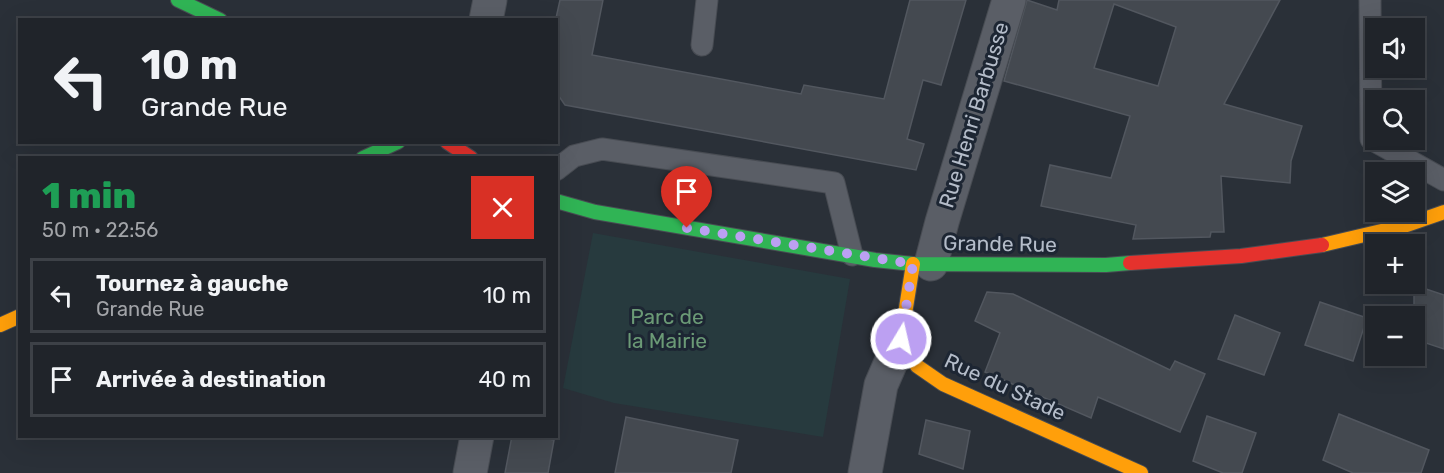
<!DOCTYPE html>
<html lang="fr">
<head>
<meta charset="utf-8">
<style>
  :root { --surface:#20242a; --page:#282c32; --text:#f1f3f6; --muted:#a2a4a8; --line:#3d4147 }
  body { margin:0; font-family:Rubik,sans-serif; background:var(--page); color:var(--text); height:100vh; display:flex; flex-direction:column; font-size:22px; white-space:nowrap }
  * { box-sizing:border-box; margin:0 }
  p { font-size:20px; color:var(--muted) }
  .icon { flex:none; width:33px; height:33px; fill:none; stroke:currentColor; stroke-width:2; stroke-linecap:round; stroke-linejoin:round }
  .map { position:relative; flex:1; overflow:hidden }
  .drawer { position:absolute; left:18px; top:156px; width:540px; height:282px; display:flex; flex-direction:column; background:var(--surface); border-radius:0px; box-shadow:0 6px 24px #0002,0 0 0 2px var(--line) }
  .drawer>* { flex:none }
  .banner { position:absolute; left:18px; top:18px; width:540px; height:126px; border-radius:0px; box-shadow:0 6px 24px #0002,0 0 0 2px var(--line); background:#20242a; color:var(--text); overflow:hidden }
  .buttons { position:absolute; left:1365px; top:18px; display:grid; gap:12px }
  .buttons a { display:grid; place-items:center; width:60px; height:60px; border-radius:0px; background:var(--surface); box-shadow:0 6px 24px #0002,0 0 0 2px var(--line); font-size:30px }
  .pin { position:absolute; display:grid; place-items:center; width:51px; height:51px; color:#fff; margin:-62px -26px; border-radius:50% 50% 50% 0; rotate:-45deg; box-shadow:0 0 6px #0007 }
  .pin .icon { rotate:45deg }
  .me { position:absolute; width:66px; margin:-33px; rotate:9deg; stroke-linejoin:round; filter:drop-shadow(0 0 4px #0008) }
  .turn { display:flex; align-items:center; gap:21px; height:126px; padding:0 24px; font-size:27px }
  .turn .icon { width:78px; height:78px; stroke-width:2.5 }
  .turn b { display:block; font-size:42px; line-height:51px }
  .round { display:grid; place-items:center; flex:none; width:63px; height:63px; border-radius:0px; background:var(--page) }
  .summary { display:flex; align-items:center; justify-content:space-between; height:102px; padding:0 24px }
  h1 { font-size:36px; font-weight:800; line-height:45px; color:#1e9e55 }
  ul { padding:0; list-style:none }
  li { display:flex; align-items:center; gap:18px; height:75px; margin:0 12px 9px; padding:0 12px; border:3px solid var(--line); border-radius:0px }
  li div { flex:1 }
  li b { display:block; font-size:22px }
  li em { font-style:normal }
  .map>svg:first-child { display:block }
  .green { fill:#273a3e }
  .building { fill:#444950; stroke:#52575f; stroke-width:1.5; fill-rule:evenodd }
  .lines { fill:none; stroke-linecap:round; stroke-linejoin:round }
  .lane-casing { stroke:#484c53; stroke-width:23 }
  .street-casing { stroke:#484c53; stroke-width:35 }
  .fast-casing { stroke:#484c53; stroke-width:16 }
  .slow-casing { stroke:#484c53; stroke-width:16 }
  .jam-casing { stroke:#484c53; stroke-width:16 }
  .lane { stroke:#5a5e66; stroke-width:21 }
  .street { stroke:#5a5e66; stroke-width:33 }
  .fast { stroke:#30b455; stroke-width:14 }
  .slow { stroke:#ff9f0a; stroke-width:14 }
  .jam { stroke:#e5322d; stroke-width:14 }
  .route { stroke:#bca0f2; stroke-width:10; stroke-dasharray:0 18 }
  .labels { text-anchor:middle; stroke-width:6; stroke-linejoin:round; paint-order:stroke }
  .street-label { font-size:21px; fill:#b4bcc9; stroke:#1d2633 }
  .park-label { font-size:21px; fill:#6b9a76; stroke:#1d2633 }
</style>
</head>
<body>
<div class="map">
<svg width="1444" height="473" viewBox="0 0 1444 473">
  <rect width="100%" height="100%" fill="#2a3038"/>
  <!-- green -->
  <polygon class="green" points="593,233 850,279 823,437 614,403 563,388"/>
  <!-- building -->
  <g class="building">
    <polygon points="560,0 603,0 592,55 801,94 804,85 884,99 910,0 966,0 941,85 923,80 907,139 924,144 916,170 565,105 556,92 556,18"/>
    <path d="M1027,0L1057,10L1059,0H1280L1224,104L1302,126L1291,161L1290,183L1221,176L1224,232H1211L1210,237L1133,239L1136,225L1041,206L1050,165L1111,178L1130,116L1004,81ZM1114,4L1176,27L1158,86L1094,68Z"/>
    <polygon points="1414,285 1444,295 1444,349 1414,339"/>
    <polygon points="987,292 1013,294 1170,370 1175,361 1205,374 1180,432 1098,397 1091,418 985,372 1000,333 975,321"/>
    <polygon points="1320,302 1367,318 1353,361 1305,345"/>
    <polygon points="1235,315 1280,333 1264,375 1218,359"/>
    <polygon points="1339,414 1429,450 1421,473 1353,473 1323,460"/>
    <polygon points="1207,416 1256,433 1242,473 1223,473 1193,461"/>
    <polygon points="626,417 738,440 731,473 615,473"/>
    <polygon points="926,420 970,431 963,469 919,454"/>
    <polygon points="512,436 532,436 554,440 548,473 505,473"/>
  </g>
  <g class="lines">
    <defs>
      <g id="lane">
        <polyline points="1370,0 1371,139 1444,180"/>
        <polyline points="702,45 707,0"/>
        <polyline points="556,170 574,156 602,149 834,183 852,255"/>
      </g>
      <g id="street">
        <polyline points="486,20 490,0"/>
        <polyline points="931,264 942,222 1009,0"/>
        <polyline points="470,473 477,436"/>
        <polyline points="865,473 881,385 901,339"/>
      </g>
      <g id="fast">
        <polyline points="178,0 220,20"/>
        <polyline points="363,158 398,142"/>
        <polyline points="556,201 595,212 875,260 913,264 1106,265 1130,263"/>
      </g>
      <g id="slow">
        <polyline points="1322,245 1407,225 1444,212"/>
        <polyline points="913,264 901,339 917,366 943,384 1141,473"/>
        <polyline points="0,325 20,316"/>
      </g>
      <g id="jam">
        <polyline points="447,142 471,158"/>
        <polyline points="1130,263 1241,256 1322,245"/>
      </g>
    </defs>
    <!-- lane casing -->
    <use href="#lane" class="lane-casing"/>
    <!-- street casing -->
    <use href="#street" class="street-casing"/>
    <!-- fast casing -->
    <use href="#fast" class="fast-casing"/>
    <!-- slow casing -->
    <use href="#slow" class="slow-casing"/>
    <!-- jam casing -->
    <use href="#jam" class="jam-casing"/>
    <!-- lane -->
    <use href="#lane" class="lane"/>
    <!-- street -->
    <use href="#street" class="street"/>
    <!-- fast -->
    <use href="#fast" class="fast"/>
    <!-- slow -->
    <use href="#slow" class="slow"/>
    <!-- jam -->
    <use href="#jam" class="jam"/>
  </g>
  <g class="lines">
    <!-- route -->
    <polyline class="route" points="687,228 913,264 901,339"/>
  </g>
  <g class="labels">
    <!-- street labels -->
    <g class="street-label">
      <text transform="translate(974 115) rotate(-73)" y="7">Rue Henri Barbusse</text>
      <text transform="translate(1000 244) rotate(1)" y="7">Grande Rue</text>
      <text transform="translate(1005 387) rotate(25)" y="7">Rue du Stade</text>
    </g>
    <!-- park labels -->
    <g class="park-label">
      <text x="667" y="324">Parc de<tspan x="667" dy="24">la Mairie</tspan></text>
    </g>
  </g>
</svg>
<div class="buttons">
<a><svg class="icon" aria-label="sound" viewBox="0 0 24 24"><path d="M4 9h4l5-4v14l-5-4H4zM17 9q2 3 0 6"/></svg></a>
<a><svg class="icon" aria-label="search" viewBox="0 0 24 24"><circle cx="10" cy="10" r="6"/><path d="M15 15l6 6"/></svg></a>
<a><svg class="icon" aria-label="layers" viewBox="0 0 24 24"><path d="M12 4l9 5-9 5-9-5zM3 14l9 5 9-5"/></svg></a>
<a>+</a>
<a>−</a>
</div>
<div class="pin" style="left:687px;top:228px;background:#d93025"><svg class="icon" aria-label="arrive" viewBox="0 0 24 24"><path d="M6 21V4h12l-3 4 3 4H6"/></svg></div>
<svg class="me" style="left:901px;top:339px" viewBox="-20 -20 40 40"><circle r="17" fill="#bca0f2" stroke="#fff" stroke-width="3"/><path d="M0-11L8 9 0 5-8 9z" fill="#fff"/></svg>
<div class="banner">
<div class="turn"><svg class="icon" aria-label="left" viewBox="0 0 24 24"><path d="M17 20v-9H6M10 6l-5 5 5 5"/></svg><div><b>10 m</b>Grande Rue</div></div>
</div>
<section class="drawer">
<div class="summary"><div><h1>1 min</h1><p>50 m · 22:56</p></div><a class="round" style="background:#d93025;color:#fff"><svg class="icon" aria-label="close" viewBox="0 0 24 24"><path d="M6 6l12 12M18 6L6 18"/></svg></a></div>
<ul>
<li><svg class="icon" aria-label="left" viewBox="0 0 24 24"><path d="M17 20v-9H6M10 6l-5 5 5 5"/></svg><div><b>Tournez à gauche</b><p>Grande Rue</p></div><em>10 m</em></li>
<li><svg class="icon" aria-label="arrive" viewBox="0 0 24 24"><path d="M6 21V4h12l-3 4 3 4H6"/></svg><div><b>Arrivée à destination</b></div><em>40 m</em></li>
</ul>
</section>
</div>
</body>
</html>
